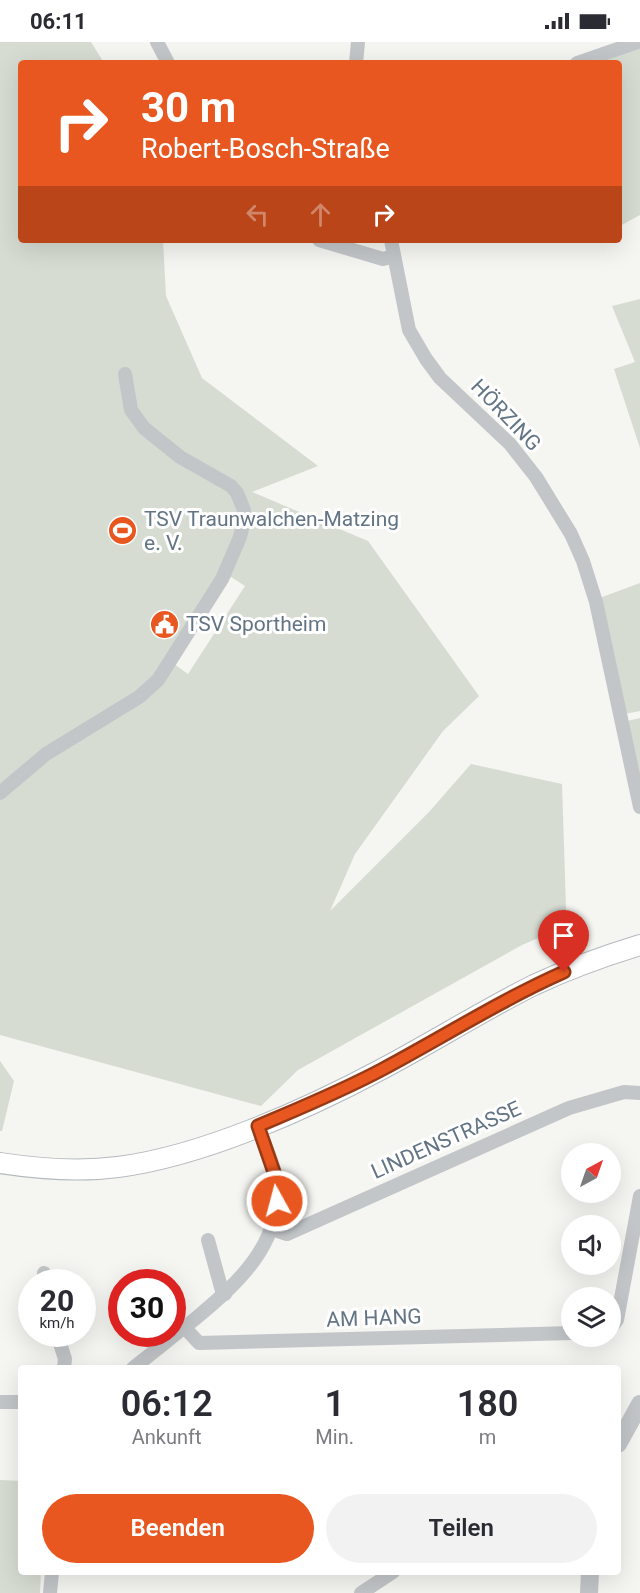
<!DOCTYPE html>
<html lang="de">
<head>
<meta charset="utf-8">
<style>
  :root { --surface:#fff; --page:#f2f2f3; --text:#2b2b33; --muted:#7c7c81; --accent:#e8571f }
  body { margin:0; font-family:Roboto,sans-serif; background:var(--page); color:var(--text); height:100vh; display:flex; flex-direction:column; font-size:22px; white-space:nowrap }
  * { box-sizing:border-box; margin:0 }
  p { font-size:20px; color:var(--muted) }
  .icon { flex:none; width:33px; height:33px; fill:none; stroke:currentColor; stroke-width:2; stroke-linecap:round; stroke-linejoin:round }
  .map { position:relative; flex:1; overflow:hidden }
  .sheet { position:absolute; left:18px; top:1323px; width:603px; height:210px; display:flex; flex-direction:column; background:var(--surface); border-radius:6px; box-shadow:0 6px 24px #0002 }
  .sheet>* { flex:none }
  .guide { position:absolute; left:18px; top:18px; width:604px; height:183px; border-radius:6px; box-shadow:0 6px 24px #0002; background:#e8571f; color:#fff; overflow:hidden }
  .needle { width:39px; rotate:40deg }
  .buttons { position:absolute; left:561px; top:1101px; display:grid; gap:12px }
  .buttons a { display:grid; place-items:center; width:60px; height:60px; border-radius:50%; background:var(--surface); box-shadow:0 6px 24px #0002; font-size:30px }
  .speed { position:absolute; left:18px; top:1227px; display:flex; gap:12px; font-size:30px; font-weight:700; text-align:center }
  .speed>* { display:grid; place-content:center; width:78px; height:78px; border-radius:50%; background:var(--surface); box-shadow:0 6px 24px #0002; line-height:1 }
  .speed small { font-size:15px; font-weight:400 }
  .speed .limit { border:9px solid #d22; background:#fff; color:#111 }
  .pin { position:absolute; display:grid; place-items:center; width:51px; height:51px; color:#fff; margin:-62px -26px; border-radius:50% 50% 50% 0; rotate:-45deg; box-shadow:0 0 6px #0007 }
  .pin .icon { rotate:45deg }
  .me { position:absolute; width:66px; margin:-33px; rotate:353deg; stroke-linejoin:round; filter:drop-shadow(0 0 4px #0008) }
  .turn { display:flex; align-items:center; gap:21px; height:126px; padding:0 24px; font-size:27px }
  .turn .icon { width:78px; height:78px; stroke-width:2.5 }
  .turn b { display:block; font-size:42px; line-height:51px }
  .lanes { display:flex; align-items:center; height:57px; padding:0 24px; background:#0003; justify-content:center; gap:30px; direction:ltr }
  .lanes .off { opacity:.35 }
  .eta { display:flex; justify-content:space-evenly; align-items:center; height:102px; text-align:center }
  .eta b { font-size:36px; font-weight:600; line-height:42px }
  .action { display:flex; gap:12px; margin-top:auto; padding:12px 24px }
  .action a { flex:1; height:69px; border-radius:36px; background:var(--accent); color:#fff; font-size:24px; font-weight:600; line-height:69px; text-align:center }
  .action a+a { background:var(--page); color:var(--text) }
  .status { display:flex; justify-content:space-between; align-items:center; height:42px; padding:0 30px; background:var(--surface); direction:ltr }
  .status svg { height:16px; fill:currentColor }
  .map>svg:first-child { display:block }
  .green { fill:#d6dcd2; fill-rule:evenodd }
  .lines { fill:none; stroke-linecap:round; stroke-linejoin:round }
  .secondary-casing { stroke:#b4b9be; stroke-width:22 }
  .minor { stroke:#c2c6c9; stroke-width:14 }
  .tertiary { stroke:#c2c6c9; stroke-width:18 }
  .secondary { stroke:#fff; stroke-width:20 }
  .route-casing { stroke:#973914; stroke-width:15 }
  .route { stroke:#e8571f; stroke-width:10 }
  .labels { text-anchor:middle; stroke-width:6; stroke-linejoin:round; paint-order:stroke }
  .street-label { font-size:21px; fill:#637484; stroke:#fff }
  .poi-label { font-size:21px; fill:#637484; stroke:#fff; text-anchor:start }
</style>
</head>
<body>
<div class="status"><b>06:11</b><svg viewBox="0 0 49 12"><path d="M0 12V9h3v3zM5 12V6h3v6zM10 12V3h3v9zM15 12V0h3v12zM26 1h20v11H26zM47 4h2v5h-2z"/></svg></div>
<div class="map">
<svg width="640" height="1551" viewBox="0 0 640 1551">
  <rect width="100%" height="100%" fill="#f5f5f1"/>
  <!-- green -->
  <g class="green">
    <path d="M0,0H91L104,21H21V198H163L166,254L202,336L318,424L252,450L368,499L479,654L443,689L355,812L330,869L429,770L471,722L562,742L567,897L545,893L522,903L298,1028L261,1064L0,993ZM231,535L245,544L188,632L174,622Z"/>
    <polygon points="640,6 640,173 620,184 620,21 598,21"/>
    <polygon points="640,257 640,406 614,327 635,320 612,264"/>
    <polygon points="640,541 640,669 619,673 597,557"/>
    <polygon points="640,676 640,758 627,679"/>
    <polygon points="0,1019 14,1039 2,1089 0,1089"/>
    <polygon points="0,1438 21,1439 21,1530 41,1530 40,1551 0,1551"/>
  </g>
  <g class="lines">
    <defs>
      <path id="secondary" d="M0,1121C39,1127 79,1130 118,1125C203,1114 307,1067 382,1027C433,1000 482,969 534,943C568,927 604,914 640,903"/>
    </defs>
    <!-- secondary casing -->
    <use href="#secondary" class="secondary-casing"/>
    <!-- minor -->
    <g class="minor">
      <polyline points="157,0 168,21"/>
      <polyline points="356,21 358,0"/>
      <polyline points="577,21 638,0"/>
      <polyline points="319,198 383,217 394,214"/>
      <polyline points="391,198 409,288 426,317 440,336 510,402 536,435 571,492 583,519 596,560 640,765"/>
      <polyline points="0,751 46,712 139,655 158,638 222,537 240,495 244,479 244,468 237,451 231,444 180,415 144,386 131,368 125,332"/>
      <polyline points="272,1187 287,1192 569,1066 624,1050 640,1051"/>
      <polyline points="208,1198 222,1249 225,1252"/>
      <polyline points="44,1231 45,1240"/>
      <polyline points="184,1285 199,1301 572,1291"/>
      <polyline points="610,1287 617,1278 640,1154"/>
      <polyline points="57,1292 65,1317 64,1326"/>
      <path d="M133,1326C154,1310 174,1293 195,1277C238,1241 282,1202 277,1141C275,1123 264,1102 258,1084"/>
      <polyline points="0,1360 21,1360"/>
      <polyline points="50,1551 52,1530"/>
      <polyline points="361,1551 393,1530"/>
    </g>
    <!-- tertiary -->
    <g class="tertiary">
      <polyline points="618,1402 640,1362"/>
      <polyline points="589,1551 590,1530"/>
    </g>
    <!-- secondary -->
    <use href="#secondary" class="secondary"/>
  </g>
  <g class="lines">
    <defs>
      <path id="route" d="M277,1159V1139L258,1084C300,1066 342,1049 383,1027C443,995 501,958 564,930"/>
    </defs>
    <!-- route casing -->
    <use href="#route" class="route-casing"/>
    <!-- route -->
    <use href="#route" class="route"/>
  </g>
  <!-- icons -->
  <defs>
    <symbol id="stadium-disc" viewBox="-11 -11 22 22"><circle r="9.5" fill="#e8571f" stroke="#fff"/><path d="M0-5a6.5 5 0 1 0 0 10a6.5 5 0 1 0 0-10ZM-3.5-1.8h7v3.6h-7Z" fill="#fff"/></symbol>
    <symbol id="civic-disc" viewBox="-11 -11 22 22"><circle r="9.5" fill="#e8571f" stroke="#fff"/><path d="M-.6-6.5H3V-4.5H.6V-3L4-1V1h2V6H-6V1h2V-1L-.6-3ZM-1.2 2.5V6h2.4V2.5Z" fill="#fff"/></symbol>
  </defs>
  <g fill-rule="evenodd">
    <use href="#stadium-disc" x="106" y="472" width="33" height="33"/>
    <use href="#civic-disc" x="148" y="566" width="33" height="33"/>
  </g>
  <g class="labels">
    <!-- street labels -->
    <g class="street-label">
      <text transform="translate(506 373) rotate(46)" y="7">HÖRZING</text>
      <text transform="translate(446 1098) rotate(-24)" y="7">LINDENSTRASSE</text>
      <text transform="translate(374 1276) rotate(-2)" y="7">AM HANG</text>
    </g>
    <!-- poi labels -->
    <g class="poi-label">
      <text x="144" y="484">TSV Traunwalchen-Matzing<tspan x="144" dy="24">e. V.</tspan></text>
      <text x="186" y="589">TSV Sportheim</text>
    </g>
  </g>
</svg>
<div class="buttons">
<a><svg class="needle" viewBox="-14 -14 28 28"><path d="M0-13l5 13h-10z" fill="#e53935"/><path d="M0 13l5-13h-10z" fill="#7c7c81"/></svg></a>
<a><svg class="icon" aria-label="sound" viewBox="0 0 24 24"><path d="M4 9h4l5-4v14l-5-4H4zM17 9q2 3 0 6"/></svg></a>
<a><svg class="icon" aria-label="layers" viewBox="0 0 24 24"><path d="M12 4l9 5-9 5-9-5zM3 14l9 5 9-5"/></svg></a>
</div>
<div class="speed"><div>20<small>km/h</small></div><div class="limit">30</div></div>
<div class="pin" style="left:564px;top:930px;background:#d93025"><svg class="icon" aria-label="arrive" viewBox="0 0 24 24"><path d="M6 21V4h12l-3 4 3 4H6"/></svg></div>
<svg class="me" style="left:277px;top:1159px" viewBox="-20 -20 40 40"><circle r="17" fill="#e8571f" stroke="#fff" stroke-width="3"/><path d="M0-11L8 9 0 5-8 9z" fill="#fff"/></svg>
<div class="guide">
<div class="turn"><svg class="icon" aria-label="right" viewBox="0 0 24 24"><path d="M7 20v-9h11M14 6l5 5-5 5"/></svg><div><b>30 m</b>Robert-Bosch-Straße</div></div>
<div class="lanes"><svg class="icon off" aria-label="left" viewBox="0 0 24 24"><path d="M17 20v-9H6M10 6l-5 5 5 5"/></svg><svg class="icon off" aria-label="ahead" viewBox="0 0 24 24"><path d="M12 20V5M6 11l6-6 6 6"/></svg><svg class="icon" aria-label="right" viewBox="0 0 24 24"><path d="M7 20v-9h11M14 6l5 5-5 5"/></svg></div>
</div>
<section class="sheet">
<div class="eta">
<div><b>06:12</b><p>Ankunft</p></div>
<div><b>1</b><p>Min.</p></div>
<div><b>180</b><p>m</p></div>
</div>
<div class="action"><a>Beenden</a><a>Teilen</a></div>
</section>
</div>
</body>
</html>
